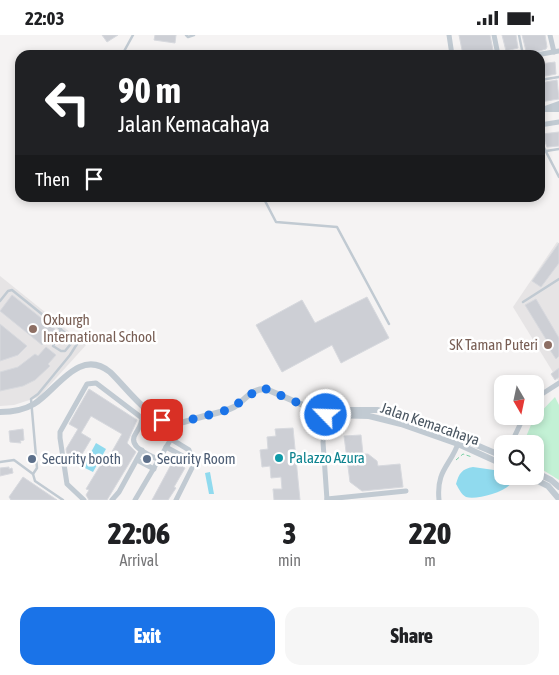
<!DOCTYPE html>
<html lang="en">
<head>
<meta charset="utf-8">
<style>
  :root { --surface:#fff; --page:#f6f6f6; --text:#202124; --muted:#757577; --accent:#1a73e8 }
  body { margin:0; font-family:"Asap Condensed",sans-serif; background:var(--page); color:var(--text); height:100vh; display:flex; flex-direction:column; font-size:19px; white-space:nowrap }
  * { box-sizing:border-box; margin:0 }
  p { font-size:16px; color:var(--muted) }
  .icon { flex:none; width:28px; height:28px; fill:none; stroke:currentColor; stroke-width:2; stroke-linecap:round; stroke-linejoin:round }
  .map { position:relative; height:465px; overflow:hidden }
  .drawer { display:flex; flex-direction:column; background:var(--surface); flex:1 }
  .drawer>* { flex:none }
  .guide { position:absolute; left:15px; top:15px; width:530px; height:152px; border-radius:15px; box-shadow:0 2px 8px #0003; background:#202124; color:#fff; overflow:hidden }
  .needle { width:32px; rotate:171deg }
  .controls { position:absolute; left:494px; top:340px; display:grid; gap:10px }
  .controls a { display:grid; place-items:center; width:50px; height:50px; border-radius:10px; background:var(--surface); box-shadow:0 2px 8px #0003; font-size:25px }
  .pin { position:absolute; display:grid; place-items:center; width:42px; height:42px; color:#fff; margin:-21px; border-radius:10px; box-shadow:0 2px 8px #0006 }
  .me { position:absolute; width:55px; margin:-28px; rotate:294deg; stroke-linejoin:round; filter:drop-shadow(0 0 4px #0008) }
  .turn { display:flex; align-items:center; gap:18px; height:105px; padding:0 20px; font-size:22px }
  .turn .icon { width:65px; height:65px; stroke-width:2.5 }
  .turn b { display:block; font-size:35px; line-height:42px }
  .then { display:flex; align-items:center; height:48px; padding:0 20px; background:#0003; gap:10px; font-size:19px }
  .eta { display:flex; justify-content:space-evenly; align-items:center; height:85px; text-align:center }
  .eta b { font-size:30px; font-weight:800; line-height:35px }
  .primary-button { display:flex; gap:10px; margin-top:auto; padding:10px 20px }
  .primary-button a { flex:1; height:58px; border-radius:15px; background:var(--accent); color:#fff; font-size:20px; font-weight:800; line-height:58px; text-align:center }
  .primary-button a+a { background:var(--page); color:var(--text) }
  .status { display:flex; justify-content:space-between; align-items:center; height:35px; padding:0 25px; background:var(--surface); direction:ltr }
  .status svg { height:14px; fill:currentColor }
  .map>svg:first-child { display:block }
  .education { fill:#e6e4e5 }
  .green { fill:#c3f1d5 }
  .water { fill:#90daee }
  .building { fill:#cdcfd5; stroke:#d7d9de }
  .lines { fill:none; stroke-linecap:round; stroke-linejoin:round }
  .path { stroke:#7ad0a6; stroke-width:1; stroke-dasharray:4 2.5; stroke-linecap:butt }
  .service { stroke:#c1cad2; stroke-width:2.5 }
  .minor { stroke:#c1cad2; stroke-width:5 }
  .tertiary { stroke:#c1cad2; stroke-width:6 }
  .route { stroke:#1a73e8; stroke-width:9; stroke-dasharray:0 16.2 }
  .education-dot { fill:#8d6e63; stroke:#fff; stroke-width:2 }
  .culture-dot { fill:#0f9aa8; stroke:#fff; stroke-width:2 }
  .service-dot { fill:#5c6f8a; stroke:#fff; stroke-width:2 }
  .labels { text-anchor:middle; stroke-width:5; stroke-linejoin:round; paint-order:stroke }
  .education-label { font-size:15px; fill:#785e54; stroke:#fff; text-anchor:start }
  .street-label { font-size:15px; fill:#4a5661; stroke:#fff }
  .culture-label { font-size:15px; fill:#0d838f; stroke:#fff; text-anchor:start }
  .service-label { font-size:15px; fill:#4e5e75; stroke:#fff; text-anchor:start }
</style>
</head>
<body>
<div class="status"><b>22:03</b><svg viewBox="0 0 49 12"><path d="M0 12V9h3v3zM5 12V6h3v6zM10 12V3h3v9zM15 12V0h3v12zM26 1h20v11H26zM47 4h2v5h-2z"/></svg></div>
<div class="map">
<svg width="559" height="465" viewBox="0 0 559 465">
  <rect width="100%" height="100%" fill="#f5f3f3"/>
  <!-- education -->
  <g class="education">
    <polygon points="557,207 559,208 559,347 513,272"/>
    <polygon points="0,241 86,310 39,362 14,370 0,371"/>
  </g>
  <!-- green -->
  <polygon class="green" points="555,362 559,370 559,445 535,430 535,409 523,409 533,385"/>
  <!-- water -->
  <g class="water">
    <polygon points="96,408 106,414 93,437 83,432"/>
    <path d="M473,432L501,436L502,441H510L513,446C507,457 477,465 466,462C461,459 459,454 456,449C459,438 462,434 473,432Z"/>
    <polygon points="210,437 214,459 209,459 205,438"/>
  </g>
  <!-- building -->
  <g class="building">
    <polygon points="102,0 118,0 107,7"/>
    <polygon points="155,0 176,0 175,8 154,5"/>
    <polygon points="459,0 490,0 494,20 463,20"/>
    <polygon points="502,0 516,0 518,13 506,16"/>
    <polygon points="522,0 545,0 547,12 546,14 527,20"/>
    <polygon points="555,27 556,39 540,42 540,29"/>
    <polygon points="557,45 559,64 540,67 540,48"/>
    <polygon points="559,97 559,111 547,112 542,99"/>
    <polygon points="559,208 559,228 541,252 532,246"/>
    <polygon points="12,260 55,294 42,310 0,276"/>
    <polygon points="367,262 389,303 341,328 332,310 282,337 256,290 302,265 315,288"/>
    <polygon points="536,264 559,303 559,321 556,324 550,315 552,314 525,270"/>
    <polygon points="0,289 27,311 18,320 0,326"/>
    <polygon points="46,312 56,320 48,329 50,331 35,345 23,351 0,356 0,337 18,332 35,319 38,321"/>
    <polygon points="559,333 559,342 555,345 551,339"/>
    <polygon points="89,354 137,385 127,408 136,417 107,465 89,465 86,460 89,455 86,454 103,426 106,427 122,399 91,381 81,398 91,404 78,426 67,420 66,414 78,394 69,389"/>
    <polygon points="293,393 300,465 274,465 273,454 282,454 281,442 271,443 270,431 262,432 260,415 268,414 267,402 276,401 275,394"/>
    <polygon points="23,394 24,405 20,406 21,408 10,407 9,396"/>
    <polygon points="361,400 363,419 368,419 377,426 378,431 400,429 403,452 362,456 350,447 344,401"/>
    <polygon points="173,426 185,433 174,452 176,453 168,465 152,465"/>
    <polygon points="9,432 9,434 12,433 13,438 0,441 0,433"/>
    <polygon points="23,442 57,465 11,465 9,462"/>
  </g>
  <g class="lines">
    <!-- path -->
    <polyline class="path" points="456,425 463,419 472,422"/>
    <!-- service -->
    <g class="service">
      <polyline points="186,0 188,2 194,0"/>
      <polyline points="519,0 523,20"/>
      <polyline points="122,20 133,0"/>
      <polyline points="540,45 559,42"/>
      <polyline points="540,105 559,142"/>
      <polyline points="546,116 559,114"/>
      <polyline points="263,162 276,187 337,192 389,289"/>
      <polyline points="0,266 8,256 12,255 74,305 77,309 70,320 38,359 31,364 37,433 33,439 35,446 63,465"/>
      <polyline points="523,267 559,244"/>
      <polyline points="61,294 53,311 61,316 65,316 74,305"/>
      <polyline points="0,427 14,425 33,439"/>
    </g>
    <!-- minor -->
    <g class="minor">
      <polyline points="449,0 452,20"/>
      <polyline points="494,0 498,20"/>
      <polyline points="550,0 554,17"/>
      <polyline points="536,20 559,16"/>
      <polyline points="540,90 559,87"/>
      <polyline points="535,367 542,359 559,348"/>
      <polyline points="326,378 323,407 327,465"/>
      <polyline points="171,404 189,415 193,426 192,433 176,465"/>
      <polyline points="511,409 524,381"/>
      <polyline points="166,412 192,426"/>
      <polyline points="137,425 154,434"/>
      <polyline points="327,464 406,456"/>
      <path d="M84,465L67,449L60,403V397L87,349L96,348L142,383C142,389 139,393 136,398C126,412 149,419 159,425"/>
      <polyline points="112,465 119,457 142,415"/>
      <polyline points="135,465 171,404 174,389"/>
      <path d="M439,465C436,434 451,431 459,406"/>
    </g>
    <!-- tertiary -->
    <g class="tertiary">
      <polyline points="545,74 559,69"/>
      <polyline points="545,74 559,74"/>
      <path d="M0,377C11,377 24,375 34,369C57,355 79,312 110,337C125,351 153,390 175,389C183,388 193,384 201,382C212,379 224,377 234,372C245,365 252,353 266,354L326,380L369,381L401,389L458,409L502,429"/>
      <polyline points="318,377 326,375 378,375 460,403 502,421"/>
      <polyline points="535,437 551,445 559,452"/>
      <polyline points="528,441 548,451 559,464"/>
    </g>
  </g>
  <g class="lines">
    <!-- route -->
    <polyline class="route" points="162,385 174,389 224,376 233,372 260,353 266,354 326,380"/>
  </g>
  <!-- markers -->
  <g class="education-dot">
    <circle cx="33" cy="294" r="5"/>
    <circle cx="548" cy="310" r="5"/>
  </g>
  <circle class="culture-dot" cx="279" cy="423" r="5"/>
  <g class="service-dot">
    <circle cx="32" cy="424" r="5"/>
    <circle cx="147" cy="424" r="5"/>
  </g>
  <g class="labels">
    <!-- education labels -->
    <g class="education-label">
      <text x="43" y="290">Oxburgh<tspan x="43" dy="17">International School</tspan></text>
      <text x="538" y="315" text-anchor="end">SK Taman Puteri</text>
    </g>
    <!-- street labels -->
    <g class="street-label">
      <text transform="translate(430 389) rotate(19)" y="5">Jalan Kemacahaya</text>
    </g>
    <!-- culture labels -->
    <g class="culture-label">
      <text x="289" y="428">Palazzo Azura</text>
    </g>
    <!-- service labels -->
    <g class="service-label">
      <text x="42" y="429">Security booth</text>
      <text x="157" y="429">Security Room</text>
    </g>
  </g>
</svg>
<div class="controls">
<a><svg class="needle" viewBox="-14 -14 28 28"><path d="M0-13l5 13h-10z" fill="#e53935"/><path d="M0 13l5-13h-10z" fill="#757577"/></svg></a>
<a><svg class="icon" aria-label="search" viewBox="0 0 24 24"><circle cx="10" cy="10" r="6"/><path d="M15 15l6 6"/></svg></a>
</div>
<div class="pin" style="left:162px;top:385px;background:#d93025"><svg class="icon" aria-label="arrive" viewBox="0 0 24 24"><path d="M6 21V4h12l-3 4 3 4H6"/></svg></div>
<svg class="me" style="left:326px;top:380px" viewBox="-20 -20 40 40"><circle r="17" fill="#1a73e8" stroke="#fff" stroke-width="3"/><path d="M0-11L8 9 0 5-8 9z" fill="#fff"/></svg>
<div class="guide">
<div class="turn"><svg class="icon" aria-label="left" viewBox="0 0 24 24"><path d="M17 20v-9H6M10 6l-5 5 5 5"/></svg><div><b>90 m</b>Jalan Kemacahaya</div></div>
<div class="then">Then<svg class="icon" aria-label="arrive" viewBox="0 0 24 24"><path d="M6 21V4h12l-3 4 3 4H6"/></svg></div>
</div>
</div>
<section class="drawer">
<div class="eta">
<div><b>22:06</b><p>Arrival</p></div>
<div><b>3</b><p>min</p></div>
<div><b>220</b><p>m</p></div>
</div>
<div class="primary-button"><a>Exit</a><a>Share</a></div>
</section>
</body>
</html>
